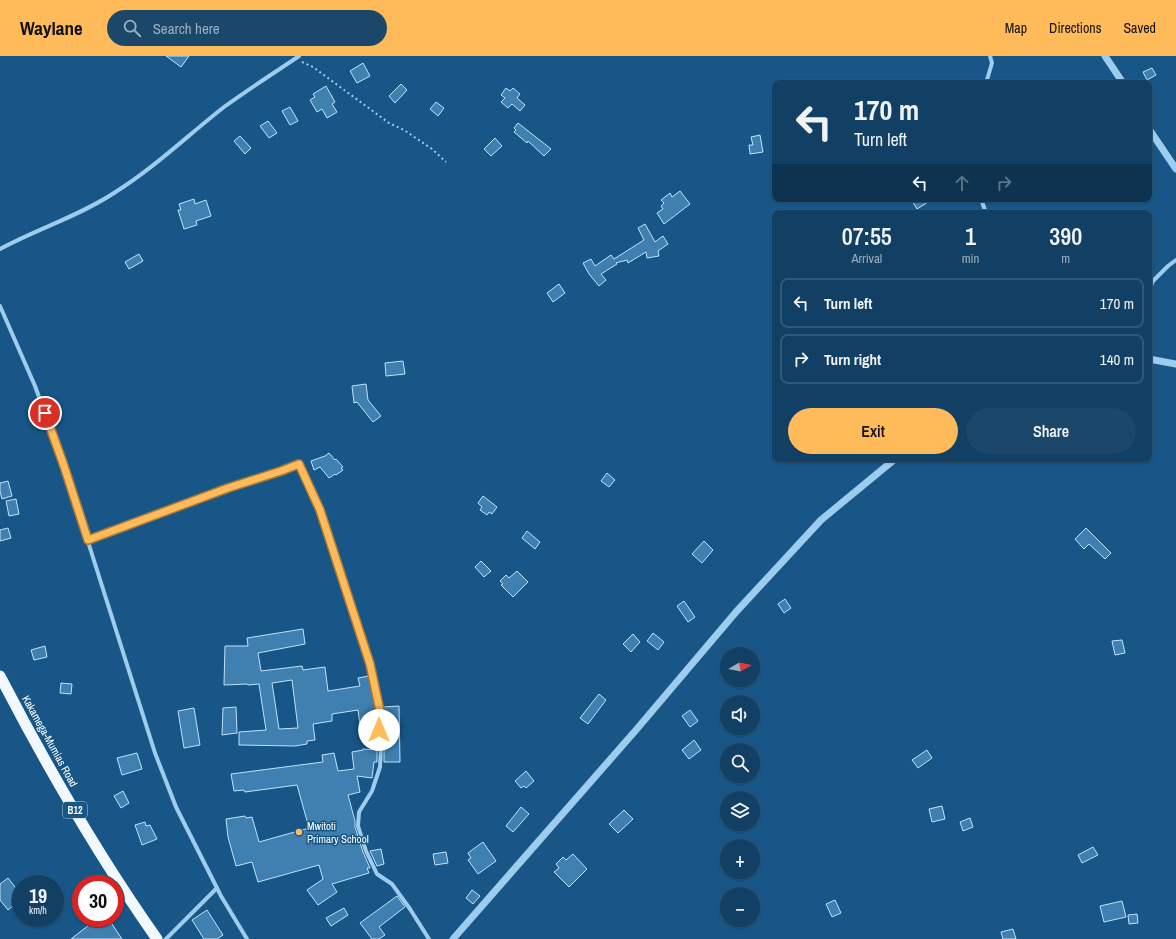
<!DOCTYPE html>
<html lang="en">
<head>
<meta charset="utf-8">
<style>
  :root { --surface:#114064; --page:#1a476a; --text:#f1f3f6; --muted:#9cafbf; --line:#305978; --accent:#ffba59 }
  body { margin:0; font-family:"Archivo Narrow",sans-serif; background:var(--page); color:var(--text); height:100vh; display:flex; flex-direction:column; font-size:15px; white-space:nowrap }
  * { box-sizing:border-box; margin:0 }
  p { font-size:13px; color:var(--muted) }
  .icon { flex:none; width:22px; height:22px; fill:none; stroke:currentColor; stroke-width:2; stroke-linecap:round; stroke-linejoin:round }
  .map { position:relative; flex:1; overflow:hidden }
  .sheet { position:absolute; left:772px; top:154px; width:380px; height:252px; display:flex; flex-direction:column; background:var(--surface); border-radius:8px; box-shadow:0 1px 3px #0004,0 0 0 1px var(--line) }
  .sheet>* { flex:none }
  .guide { position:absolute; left:772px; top:24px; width:380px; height:122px; border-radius:8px; box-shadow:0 1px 3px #0004,0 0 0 1px var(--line); background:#114064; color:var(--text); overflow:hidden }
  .needle { width:26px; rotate:81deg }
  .buttons { position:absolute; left:720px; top:591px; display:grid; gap:8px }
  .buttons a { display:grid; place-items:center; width:40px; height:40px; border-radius:50%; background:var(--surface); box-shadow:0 1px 3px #0004,0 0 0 1px var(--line); font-size:20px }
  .speed { position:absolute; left:12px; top:819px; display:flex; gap:8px; font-size:20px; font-weight:700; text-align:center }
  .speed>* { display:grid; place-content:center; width:52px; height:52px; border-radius:50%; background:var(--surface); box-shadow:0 1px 3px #0004,0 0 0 1px var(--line); line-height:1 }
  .speed small { font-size:10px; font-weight:400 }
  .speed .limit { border:6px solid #d22; background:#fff; color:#111 }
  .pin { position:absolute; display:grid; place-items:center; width:34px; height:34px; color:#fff; margin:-17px; border:2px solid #fff; border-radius:50%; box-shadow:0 1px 4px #0007 }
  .me { position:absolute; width:44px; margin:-22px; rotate:0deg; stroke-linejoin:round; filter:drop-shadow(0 0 3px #0008) }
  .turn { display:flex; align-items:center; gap:14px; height:84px; padding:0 16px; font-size:18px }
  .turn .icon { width:52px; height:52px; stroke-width:2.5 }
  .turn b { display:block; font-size:28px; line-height:34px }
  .lanes { display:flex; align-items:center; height:38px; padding:0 16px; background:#0003; justify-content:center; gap:20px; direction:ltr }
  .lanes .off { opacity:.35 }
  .eta { display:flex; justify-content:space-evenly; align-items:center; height:68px; text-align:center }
  .eta b { font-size:24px; font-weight:600; line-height:28px }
  .action { display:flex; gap:8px; margin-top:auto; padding:8px 16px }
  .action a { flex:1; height:46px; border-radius:24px; background:var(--accent); color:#111; font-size:16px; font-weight:600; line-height:46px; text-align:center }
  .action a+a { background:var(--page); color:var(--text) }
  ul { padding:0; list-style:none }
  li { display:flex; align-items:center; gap:12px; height:50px; margin:0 8px 6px; padding:0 8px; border:2px solid var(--line); border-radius:8px }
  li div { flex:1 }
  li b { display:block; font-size:15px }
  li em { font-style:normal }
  header { display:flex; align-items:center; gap:24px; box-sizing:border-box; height:56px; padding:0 20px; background:var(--accent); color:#111 }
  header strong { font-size:19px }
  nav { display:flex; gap:22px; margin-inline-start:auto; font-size:14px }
  .search { width:280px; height:36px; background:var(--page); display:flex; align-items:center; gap:10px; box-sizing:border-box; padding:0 14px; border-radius:22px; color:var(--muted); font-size:15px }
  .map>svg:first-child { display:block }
  .building { fill:#3f80b0; stroke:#c2e3fa; fill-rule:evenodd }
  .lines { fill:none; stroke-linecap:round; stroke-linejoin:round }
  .path { stroke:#9dcced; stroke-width:2; stroke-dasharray:2 3; stroke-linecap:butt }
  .minor { stroke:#9dcced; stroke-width:4 }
  .tertiary { stroke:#9dcced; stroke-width:7 }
  .trunk { stroke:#f1f8ff; stroke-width:11 }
  .route-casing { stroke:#a6793a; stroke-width:10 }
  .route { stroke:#ffba59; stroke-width:7 }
  .poi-dot { fill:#ffba59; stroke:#175686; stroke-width:1.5 }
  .labels { text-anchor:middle; stroke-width:3; stroke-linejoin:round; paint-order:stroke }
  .shield { fill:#175686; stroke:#b9ccdb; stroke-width:1 }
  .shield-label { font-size:10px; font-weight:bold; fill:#fff }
  .street-label { font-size:11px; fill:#fff; stroke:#175686 }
  .poi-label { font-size:11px; fill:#fff; stroke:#175686; text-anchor:start }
</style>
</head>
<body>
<header>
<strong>Waylane</strong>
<div class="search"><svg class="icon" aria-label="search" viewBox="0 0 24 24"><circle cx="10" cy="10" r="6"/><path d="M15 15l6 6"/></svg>Search here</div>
<nav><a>Map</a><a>Directions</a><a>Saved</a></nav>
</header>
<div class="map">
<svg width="1176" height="883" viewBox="0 0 1176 883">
  <rect width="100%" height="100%" fill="#175686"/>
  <!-- building -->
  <g class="building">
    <polygon points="166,0 189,0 181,11"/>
    <polygon points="363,7 370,20 357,27 350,15"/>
    <polygon points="1152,12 1156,19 1147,24 1143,16"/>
    <polygon points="401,28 407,34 395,47 389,40"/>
    <polygon points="326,30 335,46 332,48 337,56 327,62 322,53 317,56 310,44 315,41 313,38"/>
    <polygon points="506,32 510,35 513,32 520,38 517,42 525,49 520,55 512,48 508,52 501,46 505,42 501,39"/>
    <polygon points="436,46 444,52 438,60 430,53"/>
    <polygon points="290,51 298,65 290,69 282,55"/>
    <polygon points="268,65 277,77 269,82 260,70"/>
    <polygon points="518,67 551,93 544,100 528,85 527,87 514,76 516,74 514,72"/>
    <polygon points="760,79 763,96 750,98 749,89 753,89 751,81"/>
    <polygon points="240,80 251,92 245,98 234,85"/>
    <polygon points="495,82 502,90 491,100 484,93"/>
    <polygon points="680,135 690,148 664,168 657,157 663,153 661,150 664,147 661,144 670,137 672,141"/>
    <polygon points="194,143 195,148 206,144 211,160 196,165 197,169 184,173 178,154 181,154 179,148"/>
    <polygon points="911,143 933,143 917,153"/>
    <polygon points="645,168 655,186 663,180 668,188 658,195 659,200 647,202 646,196 628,207 627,204 616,207 617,208 601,218 606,224 599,230 589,218 583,207 591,203 595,210 611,199 614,203 644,184 638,172"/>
    <polygon points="139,198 143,205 129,213 125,206"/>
    <polygon points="559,228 565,237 553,246 547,237"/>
    <polygon points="403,305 405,318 386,320 385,307"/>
    <polygon points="366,328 368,344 381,360 373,366 357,346 354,347 352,330"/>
    <polygon points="329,397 335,404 336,403 343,411 341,412 343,414 336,419 335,418 329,422 320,411 314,414 311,405 325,400"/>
    <polygon points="607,417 615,424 609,431 601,425"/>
    <polygon points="8,425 12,440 2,443 0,435 0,427"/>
    <polygon points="483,440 497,451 492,458 489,456 487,459 480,454 482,451 478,447"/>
    <polygon points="16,443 19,458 9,460 6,445"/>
    <polygon points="8,472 11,482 0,485 0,474"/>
    <polygon points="1086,472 1111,497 1105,503 1089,488 1084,493 1075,483"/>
    <polygon points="527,475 540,486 535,493 522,482"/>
    <polygon points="704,485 713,494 702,507 692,498"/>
    <polygon points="481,505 491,515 484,521 475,511"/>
    <polygon points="517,515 528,526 513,541 501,529 503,528 500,525 506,519 509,522"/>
    <polygon points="785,543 791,552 784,557 778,548"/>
    <polygon points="684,545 695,561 688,566 677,550"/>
    <path d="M303,573L305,588L258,597L261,615L302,610L303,614L325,611L328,635L360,630L358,622L369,620L376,655V674L361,677L358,654L332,658V665L313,668L315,684L307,685V688L295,690L239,689V676L266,674L259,628L248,629L247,628L224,629L225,590H248L247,582ZM292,624L298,672L279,673L272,627Z"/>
    <polygon points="653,577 664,586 658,594 647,585"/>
    <polygon points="633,578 640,586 631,596 623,588"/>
    <polygon points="1122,584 1125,597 1115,599 1112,585"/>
    <polygon points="45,590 47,601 34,604 31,594"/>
    <polygon points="61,627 72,628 71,638 60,637"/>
    <polygon points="599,638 606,644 588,668 580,662"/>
    <polygon points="399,650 400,706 384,706 384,691 383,674 383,651"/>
    <polygon points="236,651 237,677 222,679 223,652"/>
    <polygon points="194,652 200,689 184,692 178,655"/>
    <polygon points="690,654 698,665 690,671 682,660"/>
    <polygon points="694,684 701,694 689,703 682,694"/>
    <polygon points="363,693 377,694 377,706 374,706 372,722 357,720 360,736 348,739 355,765 355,771 363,796 370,812 367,812 369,817 332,828 337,836 318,849 307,834 323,823 319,809 258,826 252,806 236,810 228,781 226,763 245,760 246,762 252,761 259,786 309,772 297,729 245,736 244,734 234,735 231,718 323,706 322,699 334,697 338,715 354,713 352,696 363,694"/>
    <polygon points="927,694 932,702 918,712 912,704"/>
    <polygon points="137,697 142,713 122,719 117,702"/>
    <polygon points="526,715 534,725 526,732 524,730 521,732 515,725"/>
    <polygon points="123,735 129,747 121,752 114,740"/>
    <polygon points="942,750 945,763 932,766 929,753"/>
    <polygon points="521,751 529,758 513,776 506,770"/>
    <polygon points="624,754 633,763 618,777 609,768"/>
    <polygon points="970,762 973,771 963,775 960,766"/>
    <polygon points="145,766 146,770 150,769 157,783 142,789 135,769"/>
    <polygon points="483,786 496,805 478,818 468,804 471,802 468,797"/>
    <polygon points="1093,791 1098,799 1082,807 1078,799"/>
    <polygon points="381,793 384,808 377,810 370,795"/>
    <polygon points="446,796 448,807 435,809 433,798"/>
    <polygon points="573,798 587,813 569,831 554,816 559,812 556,808 563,801 566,804"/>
    <polygon points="8,822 21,839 21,843 8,854 0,844 0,828"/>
    <polygon points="472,834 480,840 473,848 466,842"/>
    <polygon points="397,840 405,851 379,871 385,879 379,883 372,883 360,867"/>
    <polygon points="835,844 841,857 832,861 826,848"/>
    <polygon points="1122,845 1126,861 1104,866 1100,850"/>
    <polygon points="344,852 348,859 331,870 326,862"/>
    <polygon points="207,854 223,879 217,883 204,883 192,864"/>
    <polygon points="1137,858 1138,867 1129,868 1128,859"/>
    <polygon points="98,862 108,862 122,883 71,883"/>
    <polygon points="1013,873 1016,883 1003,883 1001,876"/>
  </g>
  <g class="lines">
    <!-- path -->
    <polyline class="path" points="302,6 313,11 389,67 404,74 432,93 446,106"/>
    <!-- minor -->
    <g class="minor">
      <polyline points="986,27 992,7 990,0"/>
      <polyline points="981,143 986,157"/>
      <path d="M0,193C37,173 79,160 114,137C154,112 187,80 224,51C249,33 274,17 299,0"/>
      <polyline points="1149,234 1153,225 1168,210 1176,204"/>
      <polyline points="0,250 35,330 64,410 155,697 176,751 221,840 247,883"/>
      <polyline points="88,484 228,432 281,415 299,407 320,454 370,608 380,655 379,674 381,691 380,711 372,735 359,756 358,770 366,795 377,818 392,828 410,853 429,883"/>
      <polyline points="166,883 217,832"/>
    </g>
    <!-- tertiary -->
    <g class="tertiary">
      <polyline points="1105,0 1123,27"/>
      <polyline points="1149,73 1176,113"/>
      <polyline points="1149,303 1176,308"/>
      <polyline points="453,883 636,674 736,556 821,464 895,403"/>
    </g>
    <!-- trunk -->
    <path class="trunk" d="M0,620C47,711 98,799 157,883"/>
  </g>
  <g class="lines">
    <defs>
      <polyline id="route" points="45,357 64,410 88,484 228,432 281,415 299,408 320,454 370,608 380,655 379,674"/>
    </defs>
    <!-- route casing -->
    <use href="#route" class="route-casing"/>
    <!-- route -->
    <use href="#route" class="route"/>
  </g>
  <!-- markers -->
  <circle class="poi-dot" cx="299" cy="776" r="4"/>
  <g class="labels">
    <!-- shield labels -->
    <rect class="shield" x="63" y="746" width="24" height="16" rx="3"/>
    <g class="shield-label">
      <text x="75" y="758">B12</text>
    </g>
    <!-- street labels -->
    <g class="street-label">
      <text transform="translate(50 685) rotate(61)" y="4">Kakamega-Mumias Road</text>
    </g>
    <!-- poi labels -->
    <g class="poi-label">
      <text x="307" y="774">Mwitoti<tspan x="307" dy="13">Primary School</tspan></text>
    </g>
  </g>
</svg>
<div class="buttons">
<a><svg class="needle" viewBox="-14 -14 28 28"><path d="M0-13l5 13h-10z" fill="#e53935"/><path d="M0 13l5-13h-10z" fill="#9cafbf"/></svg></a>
<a><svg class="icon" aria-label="sound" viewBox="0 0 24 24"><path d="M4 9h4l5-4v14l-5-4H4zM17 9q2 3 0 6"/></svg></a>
<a><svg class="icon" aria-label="search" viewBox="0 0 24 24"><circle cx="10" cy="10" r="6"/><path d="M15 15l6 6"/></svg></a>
<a><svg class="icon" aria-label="layers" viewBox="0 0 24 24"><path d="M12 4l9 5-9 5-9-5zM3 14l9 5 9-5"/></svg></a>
<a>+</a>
<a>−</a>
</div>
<div class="speed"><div>19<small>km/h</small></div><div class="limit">30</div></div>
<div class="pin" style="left:45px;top:357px;background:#d93025"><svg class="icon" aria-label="arrive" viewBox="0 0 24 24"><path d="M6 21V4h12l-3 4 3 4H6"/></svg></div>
<svg class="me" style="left:379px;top:674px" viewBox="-20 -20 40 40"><circle r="19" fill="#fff"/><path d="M0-13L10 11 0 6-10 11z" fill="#ffba59"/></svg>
<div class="guide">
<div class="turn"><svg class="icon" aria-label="left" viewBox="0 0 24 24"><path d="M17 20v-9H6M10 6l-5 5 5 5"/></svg><div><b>170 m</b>Turn left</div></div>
<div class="lanes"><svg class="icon" aria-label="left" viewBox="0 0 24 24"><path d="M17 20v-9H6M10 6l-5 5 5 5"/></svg><svg class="icon off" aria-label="ahead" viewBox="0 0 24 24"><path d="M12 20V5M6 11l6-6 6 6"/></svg><svg class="icon off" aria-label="right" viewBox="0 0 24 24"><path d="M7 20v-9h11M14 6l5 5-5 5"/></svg></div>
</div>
<section class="sheet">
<div class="eta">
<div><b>07:55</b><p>Arrival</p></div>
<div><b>1</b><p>min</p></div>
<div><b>390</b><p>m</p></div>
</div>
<ul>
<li><svg class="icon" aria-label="left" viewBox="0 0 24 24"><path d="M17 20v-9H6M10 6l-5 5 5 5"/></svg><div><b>Turn left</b></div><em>170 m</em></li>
<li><svg class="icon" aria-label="right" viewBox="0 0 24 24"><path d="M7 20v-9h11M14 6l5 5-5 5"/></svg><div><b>Turn right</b></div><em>140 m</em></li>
</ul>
<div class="action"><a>Exit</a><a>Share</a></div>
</section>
</div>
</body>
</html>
